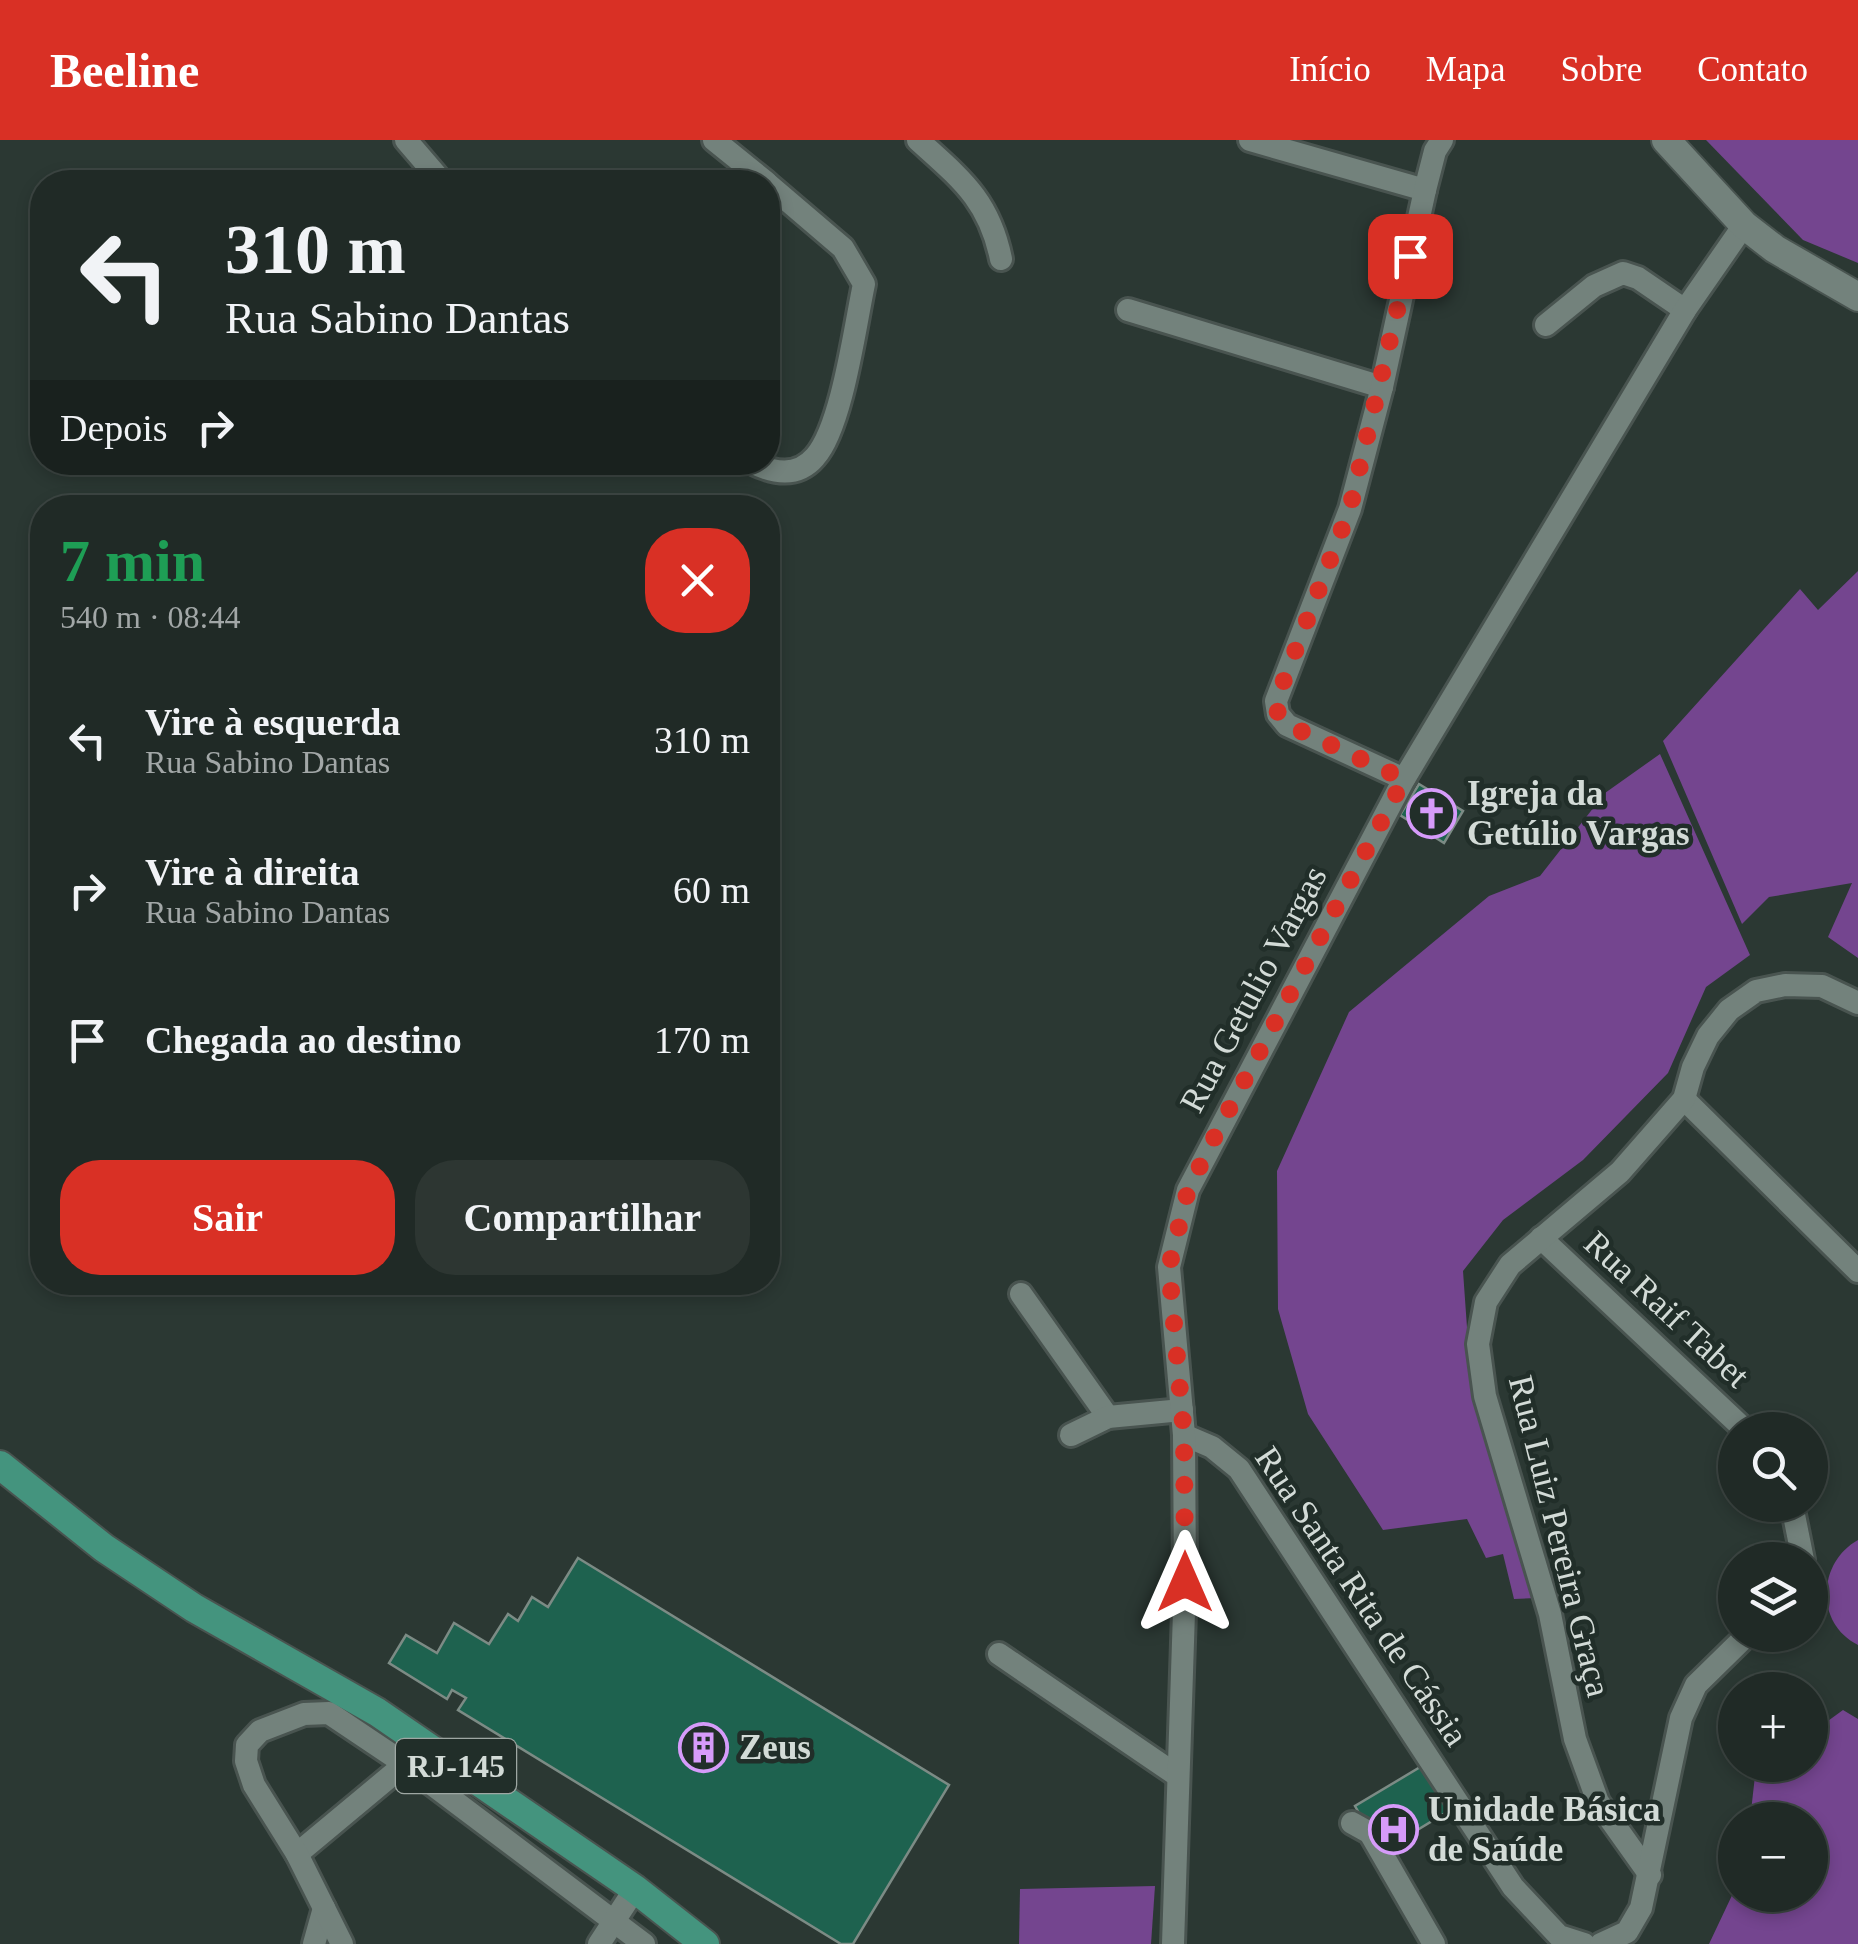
<!DOCTYPE html>
<html lang="pt">
<head>
<meta charset="utf-8">
<style>
  :root { --surface:#202a26; --page:#2d3632; --text:#f1f3f6; --muted:#a2a7a7; --line:#3d4643; --accent:#d93025 }
  body { margin:0; font-family:Georgia,serif; background:var(--page); color:var(--text); height:100vh; display:flex; flex-direction:column; font-size:38px; white-space:nowrap }
  * { box-sizing:border-box; margin:0 }
  p { font-size:32px; color:var(--muted) }
  .icon { flex:none; width:55px; height:55px; fill:none; stroke:currentColor; stroke-width:2; stroke-linecap:round; stroke-linejoin:round }
  .map { position:relative; flex:1; overflow:hidden }
  .details { position:absolute; left:30px; top:355px; width:750px; height:800px; display:flex; flex-direction:column; background:var(--surface); border-radius:40px; box-shadow:0 5px 15px #0003,0 0 0 2px var(--line) }
  .details>* { flex:none }
  .top-card { position:absolute; left:30px; top:30px; width:750px; height:305px; border-radius:40px; box-shadow:0 5px 15px #0003,0 0 0 2px var(--line); background:#202a26; color:var(--text); overflow:hidden }
  .buttons { position:absolute; left:1718px; top:1272px; display:grid; gap:20px }
  .buttons a { display:grid; place-items:center; width:110px; height:110px; border-radius:50%; background:var(--surface); box-shadow:0 5px 15px #0003,0 0 0 2px var(--line); font-size:50px }
  .pin { position:absolute; display:grid; place-items:center; width:85px; height:85px; color:#fff; margin:-42px; border-radius:20px; box-shadow:0 5px 15px #0006 }
  .me { position:absolute; width:110px; margin:-55px; rotate:0deg; stroke-linejoin:round; filter:drop-shadow(0 0 8px #0008) }
  .turn { display:flex; align-items:center; gap:35px; height:210px; padding:0 30px; font-size:45px }
  .turn .icon { width:130px; height:130px; stroke-width:2.5 }
  .turn b { display:block; font-size:70px; line-height:85px }
  .then { display:flex; align-items:center; height:95px; padding:0 30px; background:#0003; gap:20px; font-size:38px }
  .round { display:grid; place-items:center; flex:none; width:105px; height:105px; border-radius:40px; background:var(--page) }
  .summary { display:flex; align-items:center; justify-content:space-between; height:170px; padding:0 30px }
  h1 { font-size:60px; font-weight:600; line-height:75px; color:#1e9e55 }
  .primary-button { display:flex; gap:20px; margin-top:auto; padding:20px 30px }
  .primary-button a { flex:1; height:115px; border-radius:40px; background:var(--accent); color:#fff; font-size:40px; font-weight:600; line-height:115px; text-align:center }
  .primary-button a+a { background:var(--page); color:var(--text) }
  ul { padding:0; list-style:none }
  li { display:flex; align-items:center; gap:30px; height:150px; padding:0 30px }
  li div { flex:1 }
  li b { display:block; font-size:38px }
  li em { font-style:normal }
  header { display:flex; align-items:center; gap:60px; box-sizing:border-box; height:140px; padding:0 50px; background:var(--accent); color:#fff }
  header strong { font-size:48px }
  nav { display:flex; gap:55px; margin-inline-start:auto; font-size:35px }
  .map>svg:first-child { display:block }
  .green { fill:#74458f }
  .building { fill:#1e624f; stroke:#7c8b85; stroke-width:2.5 }
  .lines { fill:none; stroke-linecap:round; stroke-linejoin:round }
  .minor-casing { stroke:#495450; stroke-width:28 }
  .tertiary-casing { stroke:#495450; stroke-width:32 }
  .primary-casing { stroke:#495450; stroke-width:32 }
  .minor { stroke:#73827c; stroke-width:22 }
  .tertiary { stroke:#73827c; stroke-width:28 }
  .primary { stroke:#44947e; stroke-width:28 }
  .route { stroke:#d93025; stroke-width:18; stroke-dasharray:0 32.4 }
  .labels { text-anchor:middle; stroke-width:9; stroke-linejoin:round; paint-order:stroke }
  .shield { fill:#212e29; stroke:#9ea7a3; stroke-width:2.5 }
  .shield-label { font-size:32px; font-weight:bold; fill:#d3dbd7 }
  .poi-label { font-size:35px; font-weight:bold; fill:#d3dbd7; stroke:#212e29; text-anchor:start }
  .street-label { font-size:35px; fill:#d3dbd7; stroke:#212e29 }
</style>
</head>
<body>
<header>
<strong>Beeline</strong>
<nav><a>Início</a><a>Mapa</a><a>Sobre</a><a>Contato</a></nav>
</header>
<div class="map">
<svg width="1858" height="1804" viewBox="0 0 1858 1804">
  <rect width="100%" height="100%" fill="#2b3833"/>
  <!-- green -->
  <g class="green">
    <polygon points="1706,0 1858,0 1858,123 1803,100"/>
    <polygon points="1858,431 1858,818 1828,797 1852,743 1769,757 1742,784 1663,601 1800,449 1818,470"/>
    <polygon points="1660,614 1750,815 1706,847 1668,933 1583,1020 1503,1080 1463,1131 1471,1244 1537,1458 1514,1459 1503,1414 1486,1418 1467,1379 1383,1390 1308,1274 1278,1169 1277,1031 1349,872 1489,756 1540,736 1605,653"/>
    <path d="M1858,1400V1505C1814,1483 1818,1422 1858,1400Z"/>
    <polygon points="1843,1570 1858,1579 1858,1804 1709,1804 1735,1749 1735,1755 1810,1755 1810,1680 1750,1680 1755,1636 1769,1625 1810,1625 1810,1594"/>
    <polygon points="1155,1746 1151,1804 1019,1804 1020,1749"/>
  </g>
  <!-- building -->
  <g class="building">
    <polygon points="1419,644 1463,671 1444,703 1400,675"/>
    <polygon points="578,1418 949,1645 853,1804 841,1804 458,1570 466,1558 452,1550 447,1559 389,1523 406,1495 437,1513 454,1483 489,1504 508,1474 518,1481 532,1457 548,1467"/>
    <polygon points="1432,1620 1460,1664 1381,1712 1355,1666"/>
  </g>
  <g class="lines">
    <defs>
      <g id="minor">
        <polyline points="406,0 442,42"/>
        <polyline points="714,0 766,42"/>
        <path d="M918,0C961,39 989,60 1001,119"/>
        <polyline points="1250,0 1425,50"/>
        <polyline points="1128,170 1382,247"/>
        <polyline points="1546,185 1594,146 1623,133 1638,138 1685,170"/>
        <path d="M751,322C773,333 797,338 815,317C842,287 855,186 864,144L843,108L768,44"/>
        <polyline points="1404,639 1287,585 1278,574 1276,561 1350,369 1382,247 1425,50 1435,11 1442,0"/>
        <polyline points="1684,959 1858,1131"/>
        <polyline points="1541,1098 1745,1290"/>
        <polyline points="1021,1154 1108,1277"/>
        <polyline points="1071,1295 1108,1277 1182,1270"/>
        <polyline points="1184,1295 1212,1307 1239,1329 1513,1747 1559,1796 1584,1804"/>
        <polyline points="1792,1365 1803,1420"/>
        <polyline points="999,1514 1178,1636"/>
        <polyline points="1352,1683 1370,1693 1434,1804"/>
        <polyline points="297,1714 405,1624"/>
        <polyline points="1650,1735 1598,1662 1575,1599 1550,1474 1485,1256 1478,1204 1486,1162 1510,1125 1620,1032 1684,959 1693,927 1708,896 1729,870 1756,851 1785,845 1822,846 1858,863"/>
        <polyline points="314,1804 324,1768"/>
        <polyline points="342,1804 297,1714 254,1645 246,1621 247,1605 260,1591 304,1574 329,1573 405,1624 644,1804"/>
        <polyline points="599,1804 635,1749"/>
        <polyline points="1173,1804 1185,1442 1184,1295 1169,1127 1188,1050 1404,639 1685,170 1744,85"/>
        <polyline points="1601,1804 1627,1792 1641,1768 1681,1578 1696,1545 1747,1495"/>
      </g>
      <polyline id="tertiary" points="1666,0 1744,85 1775,109 1858,157"/>
      <polyline id="primary" points="0,1325 104,1408 194,1468 377,1572 635,1749 705,1804"/>
    </defs>
    <!-- minor casing -->
    <use href="#minor" class="minor-casing"/>
    <!-- tertiary casing -->
    <use href="#tertiary" class="tertiary-casing"/>
    <!-- primary casing -->
    <use href="#primary" class="primary-casing"/>
    <!-- minor -->
    <use href="#minor" class="minor"/>
    <!-- tertiary -->
    <use href="#tertiary" class="tertiary"/>
    <!-- primary -->
    <use href="#primary" class="primary"/>
  </g>
  <g class="lines">
    <!-- route -->
    <polyline class="route" points="1185,1442 1184,1295 1169,1127 1188,1050 1216,994 1404,639 1288,585 1278,574 1276,561 1350,368 1410,116"/>
  </g>
  <!-- icons -->
  <defs>
    <symbol id="church-ring" viewBox="-11 -11 22 22"><circle r="9.5" fill="#212e29" stroke="#d69bfa" stroke-width="1.5"/><path d="M-1.2-6h2.4v3.5h3.3v2.4h-3.3V6h-2.4V-.1h-3.3v-2.4h3.3Z" fill="#d69bfa"/></symbol>
    <symbol id="building-ring" viewBox="-11 -11 22 22"><circle r="9.5" fill="#212e29" stroke="#d69bfa" stroke-width="1.5"/><path d="M-4-6H4V6H1V3H-1V6H-4ZM-2.5-4.3h1.7v1.8h-1.7ZM.8-4.3h1.7v1.8H.8ZM-2.5-1h1.7V.8h-1.7ZM.8-1h1.7V.8H.8Z" fill="#d69bfa"/></symbol>
    <symbol id="hospital-ring" viewBox="-11 -11 22 22"><circle r="9.5" fill="#212e29" stroke="#d69bfa" stroke-width="1.5"/><path d="M-5-5h3v3.5h4V-5h3V5h-3V1.5h-4V5h-3Z" fill="#d69bfa"/></symbol>
  </defs>
  <g fill-rule="evenodd">
    <use href="#church-ring" x="1404" y="646" width="55" height="55"/>
    <use href="#building-ring" x="676" y="1580" width="55" height="55"/>
    <use href="#hospital-ring" x="1366" y="1662" width="55" height="55"/>
  </g>
  <g class="labels">
    <!-- shield labels -->
    <rect class="shield" x="396" y="1599" width="120" height="54" rx="8"/>
    <g class="shield-label">
      <text x="456" y="1637">RJ-145</text>
    </g>
    <!-- poi labels -->
    <g class="poi-label">
      <text x="1467" y="665">Igreja da<tspan x="1467" dy="40">Getúlio Vargas</tspan></text>
      <text x="739" y="1619">Zeus</text>
      <text x="1428" y="1681">Unidade Básica<tspan x="1428" dy="40">de Saúde</tspan></text>
    </g>
    <!-- street labels -->
    <g class="street-label">
      <text transform="translate(1253 849) rotate(-62)" y="12">Rua Getulio Vargas</text>
      <text transform="translate(1667 1169) rotate(43)" y="12">Rua Raif Tabet</text>
      <text transform="translate(1560 1396) rotate(76)" y="12">Rua Luiz Pereira Graça</text>
      <text transform="translate(1362 1456) rotate(56)" y="12">Rua Santa Rita de Cássia</text>
    </g>
  </g>
</svg>
<div class="buttons">
<a><svg class="icon" aria-label="search" viewBox="0 0 24 24"><circle cx="10" cy="10" r="6"/><path d="M15 15l6 6"/></svg></a>
<a><svg class="icon" aria-label="layers" viewBox="0 0 24 24"><path d="M12 4l9 5-9 5-9-5zM3 14l9 5 9-5"/></svg></a>
<a>+</a>
<a>−</a>
</div>
<div class="pin" style="left:1410px;top:116px;background:#d93025"><svg class="icon" aria-label="arrive" viewBox="0 0 24 24"><path d="M6 21V4h12l-3 4 3 4H6"/></svg></div>
<svg class="me" style="left:1185px;top:1442px" viewBox="-20 -20 40 40"><path d="M0-17L14 15 0 8-14 15z" fill="#d93025" stroke="#fff" stroke-width="4"/></svg>
<div class="top-card">
<div class="turn"><svg class="icon" aria-label="left" viewBox="0 0 24 24"><path d="M17 20v-9H6M10 6l-5 5 5 5"/></svg><div><b>310 m</b>Rua Sabino Dantas</div></div>
<div class="then">Depois<svg class="icon" aria-label="right" viewBox="0 0 24 24"><path d="M7 20v-9h11M14 6l5 5-5 5"/></svg></div>
</div>
<section class="details">
<div class="summary"><div><h1>7 min</h1><p>540 m · 08:44</p></div><a class="round" style="background:#d93025;color:#fff"><svg class="icon" aria-label="close" viewBox="0 0 24 24"><path d="M6 6l12 12M18 6L6 18"/></svg></a></div>
<ul>
<li><svg class="icon" aria-label="left" viewBox="0 0 24 24"><path d="M17 20v-9H6M10 6l-5 5 5 5"/></svg><div><b>Vire à esquerda</b><p>Rua Sabino Dantas</p></div><em>310 m</em></li>
<li><svg class="icon" aria-label="right" viewBox="0 0 24 24"><path d="M7 20v-9h11M14 6l5 5-5 5"/></svg><div><b>Vire à direita</b><p>Rua Sabino Dantas</p></div><em>60 m</em></li>
<li><svg class="icon" aria-label="arrive" viewBox="0 0 24 24"><path d="M6 21V4h12l-3 4 3 4H6"/></svg><div><b>Chegada ao destino</b></div><em>170 m</em></li>
</ul>
<div class="primary-button"><a>Sair</a><a>Compartilhar</a></div>
</section>
</div>
</body>
</html>
